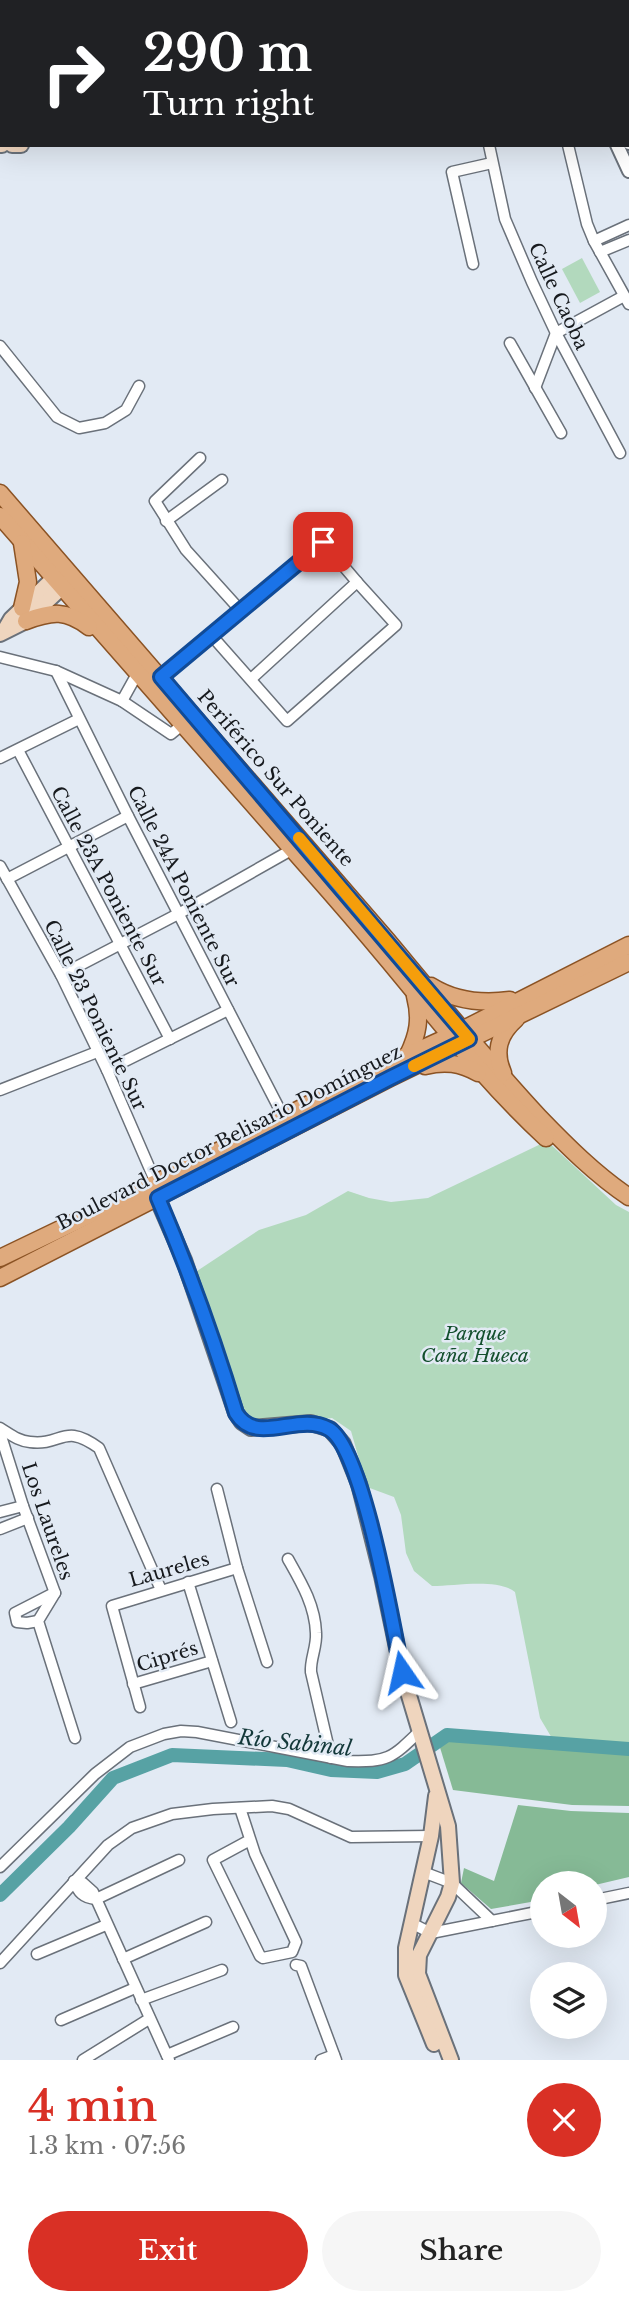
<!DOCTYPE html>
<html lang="en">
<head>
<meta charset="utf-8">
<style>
  :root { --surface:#fff; --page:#f6f6f6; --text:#222; --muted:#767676; --accent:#d93025 }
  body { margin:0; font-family:"Libre Baskerville",serif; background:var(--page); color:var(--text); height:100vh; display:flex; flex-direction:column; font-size:26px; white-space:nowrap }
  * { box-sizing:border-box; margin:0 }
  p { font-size:23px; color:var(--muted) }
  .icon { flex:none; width:38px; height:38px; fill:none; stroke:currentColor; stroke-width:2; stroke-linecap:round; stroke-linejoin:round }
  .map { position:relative; height:2060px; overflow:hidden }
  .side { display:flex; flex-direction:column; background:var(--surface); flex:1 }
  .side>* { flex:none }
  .guide { position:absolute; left:0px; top:0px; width:630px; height:147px; box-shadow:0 7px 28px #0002; background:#202124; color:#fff; overflow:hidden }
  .needle { width:46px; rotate:149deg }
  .tools { position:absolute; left:530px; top:1871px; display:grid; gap:14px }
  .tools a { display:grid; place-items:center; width:77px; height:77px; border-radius:50%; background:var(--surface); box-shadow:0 7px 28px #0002; font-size:35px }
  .pin { position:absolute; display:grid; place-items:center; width:60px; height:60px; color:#fff; margin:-30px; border-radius:14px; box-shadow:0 4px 10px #0006 }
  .me { position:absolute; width:77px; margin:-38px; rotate:349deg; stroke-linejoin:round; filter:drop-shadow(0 0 5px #0008) }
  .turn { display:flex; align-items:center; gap:24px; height:147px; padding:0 28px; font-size:32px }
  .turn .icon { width:91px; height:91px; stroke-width:2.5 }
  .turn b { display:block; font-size:49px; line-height:60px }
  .round { display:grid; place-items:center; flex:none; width:74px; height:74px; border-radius:37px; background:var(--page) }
  .summary { display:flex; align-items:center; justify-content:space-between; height:119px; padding:0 28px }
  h1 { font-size:42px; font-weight:600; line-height:52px; color:var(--accent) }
  .button { display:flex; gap:14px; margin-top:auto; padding:14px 28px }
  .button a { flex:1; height:80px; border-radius:42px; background:var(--accent); color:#fff; font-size:28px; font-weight:600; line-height:80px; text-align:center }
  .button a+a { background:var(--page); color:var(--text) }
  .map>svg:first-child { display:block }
  .green { fill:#b2d9bd }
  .forest { fill:#86ba96 }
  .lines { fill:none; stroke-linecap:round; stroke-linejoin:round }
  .river { stroke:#57a2a4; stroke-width:14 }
  .minor-casing { stroke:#6a717a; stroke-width:13 }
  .tertiary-casing { stroke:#6a717a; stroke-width:16 }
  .secondary-casing { stroke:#6a717a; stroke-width:18 }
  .primary-casing { stroke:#8b5324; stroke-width:19 }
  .minor { stroke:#fff; stroke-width:10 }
  .tertiary { stroke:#fff; stroke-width:12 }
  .secondary { stroke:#efd5be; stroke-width:14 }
  .primary { stroke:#dfaa7d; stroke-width:16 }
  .route-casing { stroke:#114b97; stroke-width:18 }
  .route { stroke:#1a73e8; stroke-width:12 }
  .slow { stroke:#f59e0b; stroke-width:12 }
  .labels { text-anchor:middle; stroke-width:5; stroke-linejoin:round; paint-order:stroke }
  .street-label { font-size:19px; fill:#171a1e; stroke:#e2eaf4 }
  .park-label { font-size:19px; font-style:italic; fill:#134f2d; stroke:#e2eaf4 }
  .water-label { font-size:21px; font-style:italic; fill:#133839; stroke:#e2eaf4 }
</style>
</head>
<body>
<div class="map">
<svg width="629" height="2060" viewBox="0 0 629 2060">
  <rect width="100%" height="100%" fill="#e2eaf4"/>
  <!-- green -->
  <g class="green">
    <polygon points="582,258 600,292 580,303 562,269"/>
    <path d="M547,1141L616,1205L629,1212V1749L556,1745L540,1718L515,1592C498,1578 455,1586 432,1586L414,1571L406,1553L401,1515L394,1497L367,1487L351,1431L332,1418L253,1426L240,1413L191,1275L259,1230L306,1215L348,1191L369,1198L391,1202L428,1198Z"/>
  </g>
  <!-- forest -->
  <g class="forest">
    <polygon points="447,1735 629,1749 629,1806 572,1805 453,1790 438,1741"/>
    <polygon points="518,1805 571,1811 629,1813 629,1877 595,1885 595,1883 542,1883 542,1900 491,1909 461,1883 464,1868 494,1881"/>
  </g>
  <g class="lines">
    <!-- river -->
    <polyline class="river" points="0,1895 69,1827 113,1778 172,1755 287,1760 331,1770 377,1772 405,1764 447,1735 629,1749"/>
    <defs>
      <g id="minor">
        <polyline points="183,0 183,2"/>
        <polyline points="199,0 199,2"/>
        <polyline points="612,0 613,2"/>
        <polyline points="0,26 2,31"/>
        <polyline points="628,28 629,28"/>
        <polyline points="0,39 2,38"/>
        <polyline points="489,145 505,219 532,282 556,333 620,453"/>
        <polyline points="568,145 587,224 594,241 629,304"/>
        <polyline points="594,241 629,225"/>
        <polyline points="600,252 629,240"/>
        <polyline points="473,264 452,172 492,163"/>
        <polyline points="510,343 561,433"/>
        <polyline points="0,346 57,417 79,428 105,423 126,410 139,386"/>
        <polyline points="535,388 556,333 624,296"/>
        <polyline points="200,458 155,501 186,550 241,611"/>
        <polyline points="166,521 222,480"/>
        <polyline points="212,636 287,721 396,625 357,582 323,542"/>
        <polyline points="0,657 56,671 122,701 137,674"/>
        <polyline points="56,671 128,816 283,1116"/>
        <polyline points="161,677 336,529"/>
        <polyline points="251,679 357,582"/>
        <polyline points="122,701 171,734 182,725"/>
        <polyline points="18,750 170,1039"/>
        <polyline points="0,758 79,719"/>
        <polyline points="0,866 61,975 107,1070 156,1183"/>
        <polyline points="7,879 128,816"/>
        <polyline points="61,975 180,913 293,849"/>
        <polyline points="107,1070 228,1010"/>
        <polyline points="0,1090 97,1052"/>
        <path d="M0,1428C10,1434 18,1441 30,1442C63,1446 63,1422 99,1448L161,1590"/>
        <polyline points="0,1433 23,1506 55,1593"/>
        <polyline points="217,1489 237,1568 267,1662"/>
        <polyline points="0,1512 23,1506"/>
        <polyline points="0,1529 28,1518"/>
        <path d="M288,1559C301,1582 315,1605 316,1633C317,1647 310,1659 311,1672L331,1758"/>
        <polyline points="188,1582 231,1722"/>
        <polyline points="55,1593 38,1621 75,1738"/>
        <polyline points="38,1621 27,1623 17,1622 15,1613 54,1593"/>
        <polyline points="133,1684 212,1661"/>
        <polyline points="140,1707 112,1606 237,1568"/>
        <polyline points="240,1808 255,1854 296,1942 292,1952 263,1958 260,1956 213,1860 250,1840"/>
        <path d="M0,1867L95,1774L130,1747L164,1734L181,1731L197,1732L348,1761C388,1762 391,1759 420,1731"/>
        <polyline points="423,1872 452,1883 492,1921"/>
        <polyline points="74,1881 83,1883 93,1892 169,2060"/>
        <path d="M74,1881C78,1892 83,1898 96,1899"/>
        <polyline points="96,1899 179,1860"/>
        <polyline points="595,1900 629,1893"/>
        <polyline points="411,1923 431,1933 542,1911"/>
        <polyline points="37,1954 106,1925"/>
        <polyline points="123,1959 206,1922"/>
        <polyline points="0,1963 108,1845 132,1828 172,1814 213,1809 272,1806 289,1809 351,1837 431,1836"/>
        <polyline points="296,1965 301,1966 336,2060"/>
        <polyline points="141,2000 222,1970"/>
        <polyline points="61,2020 135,1988"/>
        <polyline points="167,2055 233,2027"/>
        <polyline points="83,2060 149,2019"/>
        <polyline points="321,2060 334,2055"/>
      </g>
      <g id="tertiary">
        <polyline points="628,142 629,143"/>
        <polyline points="617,145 629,171"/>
      </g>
      <g id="secondary">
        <polyline points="628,50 629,50"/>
        <polyline points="628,63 629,63"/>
        <polyline points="0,131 2,131"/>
        <polyline points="0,145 2,145"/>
        <polyline points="12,145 21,145"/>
        <polyline points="4,631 11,619 60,572"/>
        <polyline points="0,634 26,621 70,580"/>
        <polyline points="157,1198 184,1260 236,1413 242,1422 251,1428 311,1423 330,1429 343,1444 359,1484 382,1576 402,1672 448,1826 452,1883 448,1897 419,1955 418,1974 451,2060"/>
        <polyline points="434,2044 406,1975 406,1948 431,1836 436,1796"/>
      </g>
      <g id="primary">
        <path d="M0,493C130,641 259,790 387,940C437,1000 486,1060 539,1117C566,1145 596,1175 629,1197"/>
        <path d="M0,516C109,642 220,765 329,891C357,923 384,955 411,988C454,1040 496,1092 546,1138"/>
        <polyline points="22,543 28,582 22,608"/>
        <path d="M26,621C53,611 66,610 89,627"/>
        <path d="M431,986C455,1001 481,1004 510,1000"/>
        <path d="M408,1055C418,1034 421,1019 415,996"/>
        <path d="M425,1066C445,1061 460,1063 478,1073"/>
        <path d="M503,1073C494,1052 498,1035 516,1019"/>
        <polyline points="0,1258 156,1183 373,1071 450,1036 629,945"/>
        <polyline points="0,1278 390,1078 629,962"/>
      </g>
    </defs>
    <!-- minor casing -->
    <use href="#minor" class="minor-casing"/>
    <!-- tertiary casing -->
    <use href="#tertiary" class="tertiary-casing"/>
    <!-- secondary casing -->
    <use href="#secondary" class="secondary-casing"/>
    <!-- primary casing -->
    <use href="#primary" class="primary-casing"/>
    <!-- minor -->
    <use href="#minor" class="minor"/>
    <!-- tertiary -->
    <use href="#tertiary" class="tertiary"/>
    <!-- secondary -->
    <use href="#secondary" class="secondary"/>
    <!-- primary -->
    <use href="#primary" class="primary"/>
  </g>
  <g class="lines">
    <defs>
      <path id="route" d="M323,542L161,677L469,1039L390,1078L158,1198C188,1268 214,1340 236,1413C257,1447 298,1411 329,1429C363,1448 393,1628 402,1672"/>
    </defs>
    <!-- route casing -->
    <use href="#route" class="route-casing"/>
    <!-- route -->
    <use href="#route" class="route"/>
    <!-- slow -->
    <polyline class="slow" points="299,838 469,1039 414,1066"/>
  </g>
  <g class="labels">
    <!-- street labels -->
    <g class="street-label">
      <text transform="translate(559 296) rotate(65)" y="7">Calle Caoba</text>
      <text transform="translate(276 778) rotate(49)" y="7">Periférico Sur Poniente</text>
      <text transform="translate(109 886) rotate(62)" y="7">Calle 23A Poniente Sur</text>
      <text transform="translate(184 886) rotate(63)" y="7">Calle 24A Poniente Sur</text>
      <text transform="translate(96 1015) rotate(64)" y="7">Calle 23 Poniente Sur</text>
      <text transform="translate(229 1137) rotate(-27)" y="7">Boulevard Doctor Belisario Domínguez</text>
      <text transform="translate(48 1521) rotate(71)" y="7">Los Laureles</text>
      <text transform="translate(169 1569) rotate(-16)" y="7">Laureles</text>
      <text transform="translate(167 1656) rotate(-17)" y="7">Ciprés</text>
    </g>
    <!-- park labels -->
    <g class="park-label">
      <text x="475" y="1340">Parque<tspan x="475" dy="22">Caña Hueca</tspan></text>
    </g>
    <!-- water labels -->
    <g class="water-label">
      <text transform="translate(295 1743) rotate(6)" y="7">Río Sabinal</text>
    </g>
  </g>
</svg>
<div class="tools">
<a><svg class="needle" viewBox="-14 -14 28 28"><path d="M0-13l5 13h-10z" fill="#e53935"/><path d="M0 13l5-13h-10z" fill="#767676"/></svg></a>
<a><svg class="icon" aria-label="layers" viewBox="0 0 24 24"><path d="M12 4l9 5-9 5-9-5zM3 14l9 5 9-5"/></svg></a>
</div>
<div class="pin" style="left:323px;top:542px;background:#d93025"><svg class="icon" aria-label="arrive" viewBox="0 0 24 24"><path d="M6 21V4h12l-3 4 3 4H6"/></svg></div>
<svg class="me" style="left:402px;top:1672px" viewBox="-20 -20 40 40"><path d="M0-17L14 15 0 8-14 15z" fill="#1a73e8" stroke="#fff" stroke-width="4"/></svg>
<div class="guide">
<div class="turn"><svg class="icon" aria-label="right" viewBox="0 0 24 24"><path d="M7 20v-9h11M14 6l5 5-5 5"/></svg><div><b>290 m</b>Turn right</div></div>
</div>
</div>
<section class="side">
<div class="summary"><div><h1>4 min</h1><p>1.3 km · 07:56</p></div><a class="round" style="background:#d93025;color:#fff"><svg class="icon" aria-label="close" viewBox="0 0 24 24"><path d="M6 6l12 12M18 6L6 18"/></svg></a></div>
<div class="button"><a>Exit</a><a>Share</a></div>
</section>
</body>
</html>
